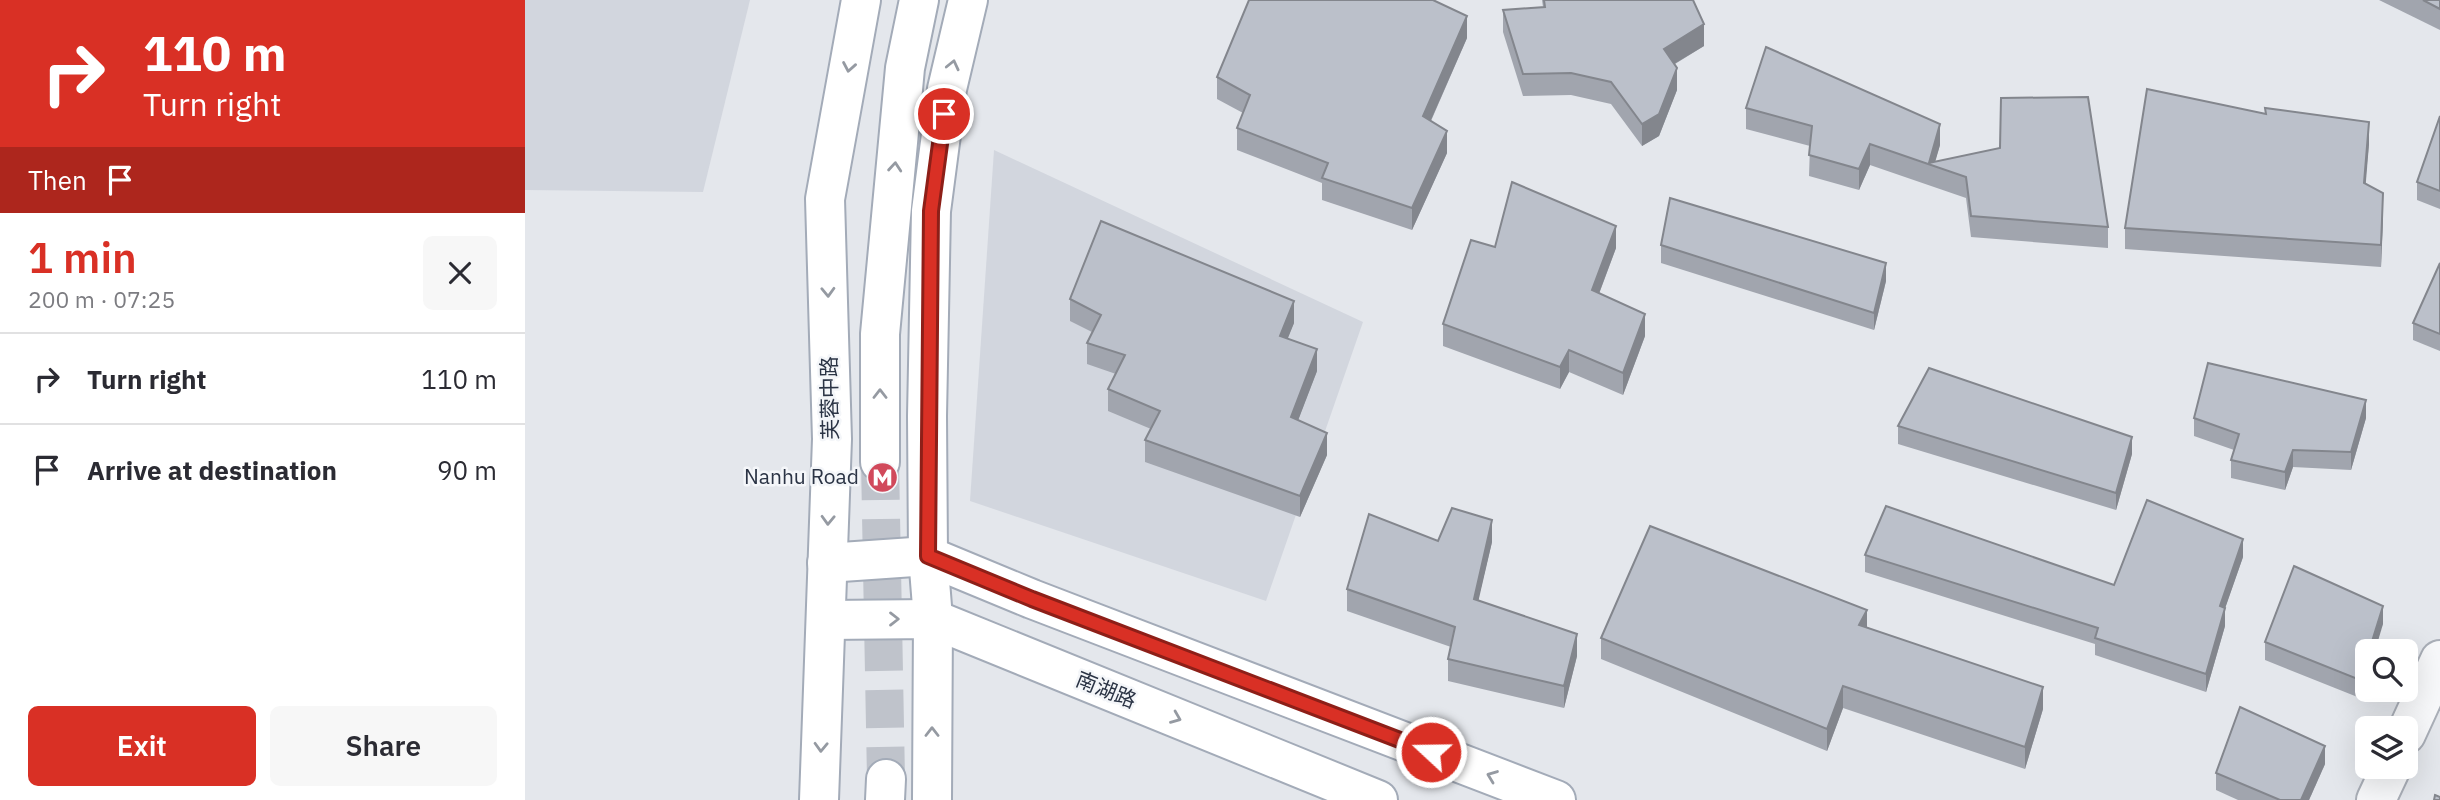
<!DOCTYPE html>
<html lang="en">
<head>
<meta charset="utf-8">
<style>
  :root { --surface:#fff; --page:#f7f7f7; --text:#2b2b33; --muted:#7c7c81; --line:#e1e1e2; --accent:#d93025 }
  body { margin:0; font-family:"IBM Plex Sans","Noto Sans SC",sans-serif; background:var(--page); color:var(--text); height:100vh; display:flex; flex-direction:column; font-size:26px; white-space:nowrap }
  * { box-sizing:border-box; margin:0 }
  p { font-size:23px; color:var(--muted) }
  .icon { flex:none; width:38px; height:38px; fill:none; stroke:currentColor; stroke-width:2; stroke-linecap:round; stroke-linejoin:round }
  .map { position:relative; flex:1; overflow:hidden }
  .details { display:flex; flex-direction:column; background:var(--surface); width:525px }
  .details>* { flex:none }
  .banner { background:#d93025; color:#fff; overflow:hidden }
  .tools { position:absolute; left:1830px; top:639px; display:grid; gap:14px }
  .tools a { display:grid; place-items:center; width:63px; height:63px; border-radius:10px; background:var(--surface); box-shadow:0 7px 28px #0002; font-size:35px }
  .pin { position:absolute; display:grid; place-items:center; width:60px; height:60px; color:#fff; margin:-30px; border:4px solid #fff; border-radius:50%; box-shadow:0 2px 7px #0007 }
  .me { position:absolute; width:77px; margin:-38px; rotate:291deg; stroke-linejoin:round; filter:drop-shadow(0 0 5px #0008) }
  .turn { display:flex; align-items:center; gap:24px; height:147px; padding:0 28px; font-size:32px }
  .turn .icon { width:91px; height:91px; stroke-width:2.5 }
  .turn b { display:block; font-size:49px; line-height:60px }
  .then { display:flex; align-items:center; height:66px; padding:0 28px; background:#0003; gap:14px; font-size:26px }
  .round { display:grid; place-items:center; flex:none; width:74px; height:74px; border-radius:10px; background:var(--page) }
  .overview { display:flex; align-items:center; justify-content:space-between; height:119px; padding:0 28px }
  h1 { font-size:42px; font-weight:600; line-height:52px; color:var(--accent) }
  .cta { display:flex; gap:14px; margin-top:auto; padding:14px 28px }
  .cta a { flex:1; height:80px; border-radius:10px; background:var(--accent); color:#fff; font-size:28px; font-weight:600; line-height:80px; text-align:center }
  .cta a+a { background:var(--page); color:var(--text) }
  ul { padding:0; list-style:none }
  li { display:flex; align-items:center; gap:21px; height:91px; padding:0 28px; border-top:2px solid var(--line) }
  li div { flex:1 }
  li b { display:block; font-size:26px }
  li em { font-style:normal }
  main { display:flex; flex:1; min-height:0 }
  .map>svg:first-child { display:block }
  .built { fill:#d2d6de }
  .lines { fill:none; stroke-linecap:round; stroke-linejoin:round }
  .major-tunnel { stroke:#bfc3cb; stroke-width:38; stroke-dasharray:38 19; stroke-linecap:butt }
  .minor-casing { stroke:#a9aeb7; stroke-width:42 }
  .major-casing { stroke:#a3abb8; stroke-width:42 }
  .minor { stroke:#f7f8fa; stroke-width:38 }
  .major { stroke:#fff; stroke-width:38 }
  .wall { fill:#a1a5ae }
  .shaded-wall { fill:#83868d }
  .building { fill:#bbc0ca; stroke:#83868d; stroke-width:2 }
  .oneway { stroke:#959aa2 }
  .route-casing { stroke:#8d1f18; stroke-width:18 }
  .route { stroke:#d93025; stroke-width:12 }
  .labels { text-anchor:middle; stroke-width:5; stroke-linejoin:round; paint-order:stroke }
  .street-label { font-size:21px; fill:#2b3445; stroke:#f4f6f9 }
  .poi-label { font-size:21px; fill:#2b3445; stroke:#f4f6f9; text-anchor:end }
</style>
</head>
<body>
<main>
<section class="details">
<div class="banner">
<div class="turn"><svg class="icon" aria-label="right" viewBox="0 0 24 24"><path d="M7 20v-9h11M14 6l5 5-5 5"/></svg><div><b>110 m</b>Turn right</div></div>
<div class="then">Then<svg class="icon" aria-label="arrive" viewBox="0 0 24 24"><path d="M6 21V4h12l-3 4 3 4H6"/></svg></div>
</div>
<div class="overview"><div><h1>1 min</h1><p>200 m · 07:25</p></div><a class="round"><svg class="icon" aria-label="close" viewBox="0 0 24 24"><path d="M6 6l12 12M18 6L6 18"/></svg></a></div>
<ul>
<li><svg class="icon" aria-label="right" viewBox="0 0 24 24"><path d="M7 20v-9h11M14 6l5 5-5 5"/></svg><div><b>Turn right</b></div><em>110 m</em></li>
<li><svg class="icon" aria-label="arrive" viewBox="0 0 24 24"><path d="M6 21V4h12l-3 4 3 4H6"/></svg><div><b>Arrive at destination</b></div><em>90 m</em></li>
</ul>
<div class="cta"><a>Exit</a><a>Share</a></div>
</section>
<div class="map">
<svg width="1915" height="800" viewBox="0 0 1915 800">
  <rect width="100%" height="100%" fill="#e4e7ec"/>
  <!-- built -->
  <g class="built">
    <polygon points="0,0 225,0 178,192 0,190"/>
    <polygon points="469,150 838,322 741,601 445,501"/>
  </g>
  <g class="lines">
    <!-- major-tunnel -->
    <polyline class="major-tunnel" points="355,462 361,779"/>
    <defs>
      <g id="minor">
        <polyline points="1881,734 1915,660"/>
        <polyline points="1851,800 1867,766"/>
      </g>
      <g id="major">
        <polyline points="355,462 355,334 380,68 394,0"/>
        <polyline points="302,563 403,556 507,599 1031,800"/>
        <polyline points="301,620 408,619 853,800"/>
        <polyline points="294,800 307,439 300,199 336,0"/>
        <polyline points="360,800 361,779"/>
        <polyline points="407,800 408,619 403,556 402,416 406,211 422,89 443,0"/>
      </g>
    </defs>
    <!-- minor casing -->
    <use href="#minor" class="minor-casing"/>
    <!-- major casing -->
    <use href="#major" class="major-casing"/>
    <!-- minor -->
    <use href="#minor" class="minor"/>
    <!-- major -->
    <use href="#major" class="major"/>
  </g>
  <!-- wall -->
  <g class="wall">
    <polygon points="1017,0 1168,0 1179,46 1150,64 1152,90 1134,136 1117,146 1086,104 1046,95 998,96 978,32 978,10 1018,7"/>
    <polygon points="1854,0 1915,0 1915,30"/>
    <polygon points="942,38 906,121 922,153 887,230 797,200 797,183 712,150 712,128 718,113 692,99 692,77"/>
    <polygon points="1221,108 1415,145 1410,161 1583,227 1583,248 1446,237 1441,198 1345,165 1334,190 1284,176 1285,146 1221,129"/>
    <polygon points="1915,116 1915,209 1892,200 1892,182"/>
    <polygon points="1844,144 1840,184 1858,215 1856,267 1600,249 1600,228"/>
    <polygon points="1136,245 1361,281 1349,330 1136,263"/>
    <polygon points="970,247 1091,248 1074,294 1120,336 1098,395 1044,372 1035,389 918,346 918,324"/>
    <polygon points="1915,263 1915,351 1888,340 1888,323"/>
    <polygon points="545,299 769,323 762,339 792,371 773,420 802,455 775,517 620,462 620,440 626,429 583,411 583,389 591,374 562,364 562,343 567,332 545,321"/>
    <polygon points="1669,418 1841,418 1826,470 1768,467 1760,490 1706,478 1706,460 1709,450 1669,436"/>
    <polygon points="1373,426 1607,454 1591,510 1373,444"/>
    <polygon points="913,541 967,542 953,600 1052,656 1039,708 923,681 923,659 926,647 822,611 822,589"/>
    <polygon points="1340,555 1589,585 1718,557 1700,608 1700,626 1681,692 1570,655 1570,644 1340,572"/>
    <polygon points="1858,624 1843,651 1843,674 1835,698 1740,660 1740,642"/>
    <polygon points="1342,627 1518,709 1500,769 1318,708 1302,751 1076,659 1076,638"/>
    <polygon points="1800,764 1784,800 1713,800 1691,790 1691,773"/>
  </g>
  <!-- shaded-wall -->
  <g class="shaded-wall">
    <polygon points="942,16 942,38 898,138 898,116"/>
    <polygon points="1179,24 1179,46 1139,70 1139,49"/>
    <polygon points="1152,68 1152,90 1134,136 1117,146 1117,124"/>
    <polygon points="1844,122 1844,144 1839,205 1839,183"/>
    <polygon points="1415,124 1415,145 1409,166 1404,164"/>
    <polygon points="922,131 922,153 887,230 887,208"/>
    <polygon points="1345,144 1345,165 1334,190 1334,169"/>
    <polygon points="1858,193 1858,215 1856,267 1856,245"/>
    <polygon points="1091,226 1091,248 1067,312 1067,290"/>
    <polygon points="1361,263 1361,281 1349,330 1349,313"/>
    <polygon points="769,301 769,323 755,358 755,336"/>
    <polygon points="1120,314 1120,336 1098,395 1098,373"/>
    <polygon points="792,349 792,371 766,439 766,417"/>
    <polygon points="1044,350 1044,372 1035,389 1035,367"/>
    <polygon points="1841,400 1841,418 1826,470 1826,452"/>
    <polygon points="802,433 802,455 775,517 775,496"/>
    <polygon points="1607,437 1607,454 1591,510 1591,493"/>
    <polygon points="1768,450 1768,467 1760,490 1760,472"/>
    <polygon points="967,520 967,542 949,620 949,599"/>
    <polygon points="1718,539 1718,557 1695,623 1695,606"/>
    <polygon points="1858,606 1858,624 1850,651 1844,651"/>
    <polygon points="1700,608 1700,626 1681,692 1681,674"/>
    <polygon points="1342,610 1342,631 1334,625"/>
    <polygon points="1052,634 1052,656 1039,708 1039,686"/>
    <polygon points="1843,656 1843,674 1835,698 1835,680"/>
    <polygon points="1318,686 1318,708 1302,751 1302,729"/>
    <polygon points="1518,687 1518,709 1500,769 1500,747"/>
    <polygon points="1800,746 1800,764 1784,800 1776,800"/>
  </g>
  <!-- building -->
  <g class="building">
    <polygon points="724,0 908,0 942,16 898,116 922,131 887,208 797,178 803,163 712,128 725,95 692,77"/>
    <polygon points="1019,0 1168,0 1179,24 1139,49 1152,68 1134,114 1117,124 1086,82 1046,73 998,74 978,10 1020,7"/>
    <polygon points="1898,0 1915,0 1915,9"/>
    <polygon points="1241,47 1415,124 1404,163 1475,148 1476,98 1563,97 1583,227 1446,216 1441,177 1345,144 1334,169 1284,155 1287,126 1221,108"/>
    <polygon points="1622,89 1741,114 1740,108 1844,122 1839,183 1858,193 1856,245 1600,228"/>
    <polygon points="1915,116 1915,191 1892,182"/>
    <polygon points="987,182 1091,226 1067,290 1120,314 1098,373 1044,350 1035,367 918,324 946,240 970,247"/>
    <polygon points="1145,198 1361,263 1349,313 1136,245"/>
    <polygon points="576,221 769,301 755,336 792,349 766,417 802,433 775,496 620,440 635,411 583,389 600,355 562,343 576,315 545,299"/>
    <polygon points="1915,263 1915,334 1888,323"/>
    <polygon points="1683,363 1841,400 1826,452 1768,450 1760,472 1706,460 1714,434 1669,418"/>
    <polygon points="1404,368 1607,437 1591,493 1373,426"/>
    <polygon points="1622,500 1718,539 1695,606 1700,608 1681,674 1570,638 1573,628 1340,555 1361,506 1589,585"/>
    <polygon points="927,508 967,520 949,599 1052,634 1039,686 923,659 930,627 822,589 844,514 913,541"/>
    <polygon points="1125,526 1342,610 1334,625 1518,687 1500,747 1318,686 1302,729 1076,638"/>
    <polygon points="1769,566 1858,606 1844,651 1843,651 1843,656 1835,680 1740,642"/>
    <polygon points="1715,707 1800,746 1776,800 1755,800 1691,773"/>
    <polygon points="1910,795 1915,797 1915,800 1909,800"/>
  </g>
  <!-- one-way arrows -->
  <defs><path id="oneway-chevron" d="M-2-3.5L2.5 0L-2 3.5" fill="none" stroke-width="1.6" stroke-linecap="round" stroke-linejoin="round" transform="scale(1.75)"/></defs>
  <g class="oneway">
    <use href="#oneway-chevron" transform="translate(428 65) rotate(-77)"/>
    <use href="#oneway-chevron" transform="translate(324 67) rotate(100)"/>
    <use href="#oneway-chevron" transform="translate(370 167) rotate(-85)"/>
    <use href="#oneway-chevron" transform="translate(303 292) rotate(88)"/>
    <use href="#oneway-chevron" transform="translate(355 394) rotate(-90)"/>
    <use href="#oneway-chevron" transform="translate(303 520) rotate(92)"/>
    <use href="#oneway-chevron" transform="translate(369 619)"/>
    <use href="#oneway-chevron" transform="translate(651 718) rotate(22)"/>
    <use href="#oneway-chevron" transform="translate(407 732) rotate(-90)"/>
    <use href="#oneway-chevron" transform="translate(296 747) rotate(92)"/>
    <use href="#oneway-chevron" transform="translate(967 776) rotate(-159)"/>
  </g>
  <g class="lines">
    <defs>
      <polyline id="route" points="419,114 406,211 403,556 507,599 906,752"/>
    </defs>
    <!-- route casing -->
    <use href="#route" class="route-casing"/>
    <!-- route -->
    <use href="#route" class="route"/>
  </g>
  <!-- icons -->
  <defs>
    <symbol id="metro-disc" viewBox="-11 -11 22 22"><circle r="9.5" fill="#d1495b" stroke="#f4f6f9"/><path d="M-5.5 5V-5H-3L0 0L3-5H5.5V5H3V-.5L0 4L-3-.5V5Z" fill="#fff"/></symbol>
  </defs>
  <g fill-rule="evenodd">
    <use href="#metro-disc" x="340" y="460" width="35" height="35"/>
  </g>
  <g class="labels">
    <!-- street labels -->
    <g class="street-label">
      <text transform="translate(305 398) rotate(-91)" y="7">芙蓉中路</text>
      <text transform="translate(581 690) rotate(22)" y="7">南湖路</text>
    </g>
    <!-- poi labels -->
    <g class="poi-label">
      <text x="334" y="484">Nanhu Road</text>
    </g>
  </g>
</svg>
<div class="tools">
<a><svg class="icon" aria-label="search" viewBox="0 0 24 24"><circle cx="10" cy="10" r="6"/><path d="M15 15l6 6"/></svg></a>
<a><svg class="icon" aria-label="layers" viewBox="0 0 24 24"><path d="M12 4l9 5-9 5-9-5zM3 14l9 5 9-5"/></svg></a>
</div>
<div class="pin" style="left:419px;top:114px;background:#d93025"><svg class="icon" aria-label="arrive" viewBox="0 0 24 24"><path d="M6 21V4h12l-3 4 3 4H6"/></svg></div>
<svg class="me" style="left:906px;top:752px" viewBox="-20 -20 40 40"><circle r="17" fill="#d93025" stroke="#fff" stroke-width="3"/><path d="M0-11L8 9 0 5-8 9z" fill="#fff"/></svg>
</div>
</main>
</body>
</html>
